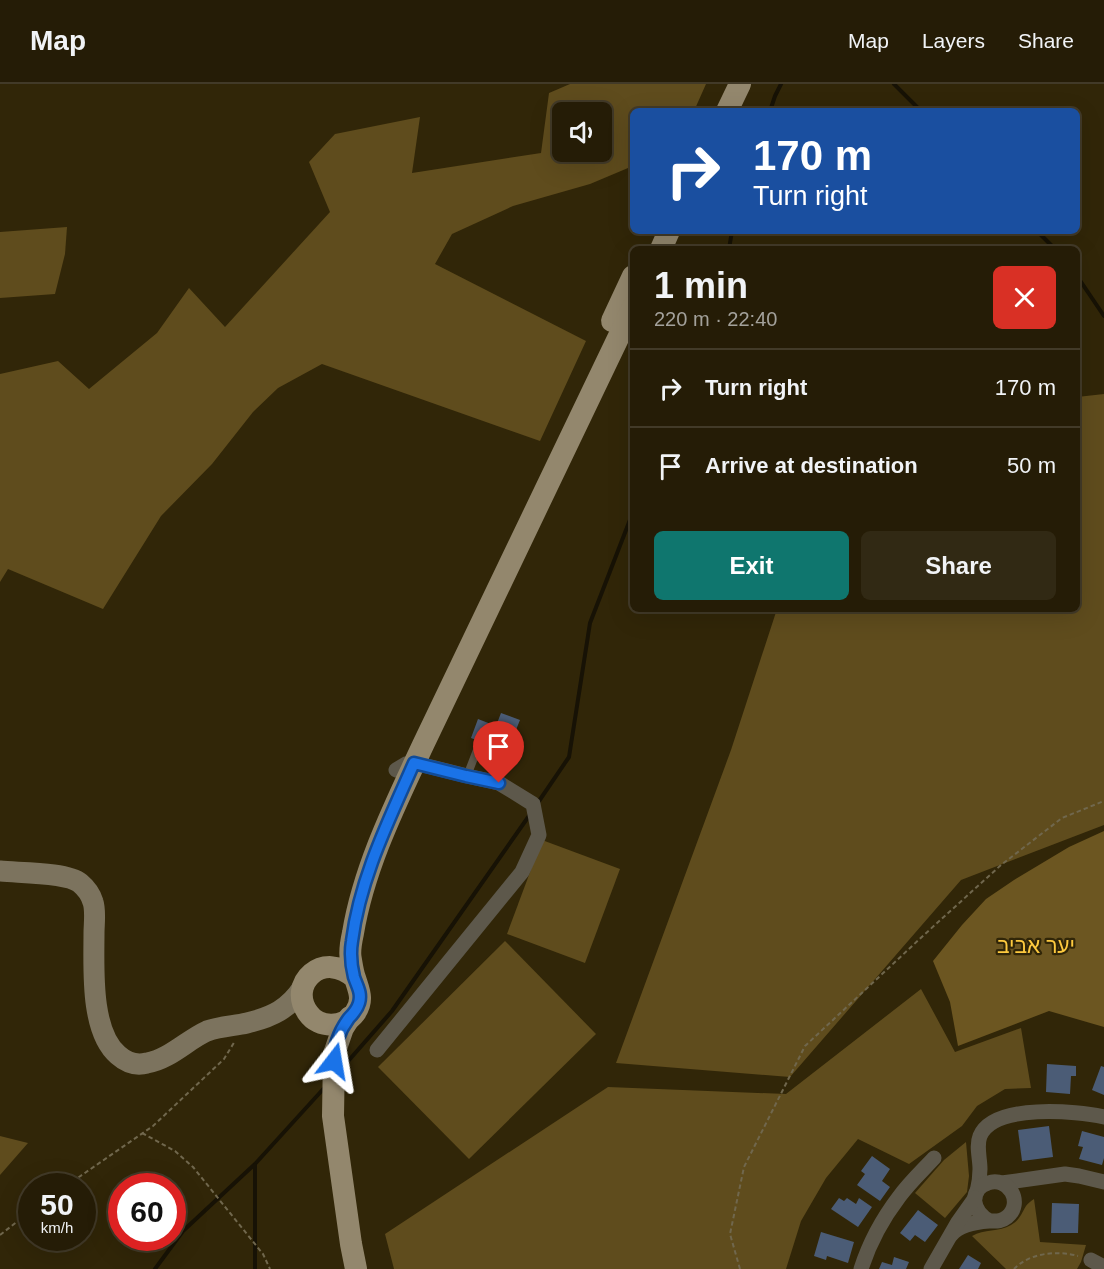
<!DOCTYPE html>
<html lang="en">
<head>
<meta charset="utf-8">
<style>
  :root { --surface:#251c06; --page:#312914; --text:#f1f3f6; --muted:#a3a19b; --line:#423a28; --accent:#0f766e }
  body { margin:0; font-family:Arial,Heebo,sans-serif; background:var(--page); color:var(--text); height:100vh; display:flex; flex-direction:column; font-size:22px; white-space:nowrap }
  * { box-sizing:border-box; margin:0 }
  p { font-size:20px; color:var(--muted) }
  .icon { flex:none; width:33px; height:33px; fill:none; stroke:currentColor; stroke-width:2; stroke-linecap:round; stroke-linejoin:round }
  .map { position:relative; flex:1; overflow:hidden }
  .sheet { position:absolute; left:630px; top:162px; width:450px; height:366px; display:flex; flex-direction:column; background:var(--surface); border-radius:9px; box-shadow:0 6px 24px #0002,0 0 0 2px var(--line) }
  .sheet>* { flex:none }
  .banner { position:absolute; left:630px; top:24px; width:450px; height:126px; border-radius:9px; box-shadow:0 6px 24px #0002,0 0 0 2px var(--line); background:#1a4fa0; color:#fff; overflow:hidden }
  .buttons { position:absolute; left:552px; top:18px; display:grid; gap:12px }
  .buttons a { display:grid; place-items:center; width:60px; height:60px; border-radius:9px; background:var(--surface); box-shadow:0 6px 24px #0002,0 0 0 2px var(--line); font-size:30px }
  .speed { position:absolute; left:18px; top:1089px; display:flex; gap:12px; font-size:30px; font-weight:700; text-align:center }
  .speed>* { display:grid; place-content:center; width:78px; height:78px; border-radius:50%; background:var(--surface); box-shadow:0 6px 24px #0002,0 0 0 2px var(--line); line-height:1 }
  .speed small { font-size:15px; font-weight:400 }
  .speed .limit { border:9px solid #d22; background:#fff; color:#111 }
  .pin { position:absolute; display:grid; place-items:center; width:51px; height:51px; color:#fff; margin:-62px -26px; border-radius:50% 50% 50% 0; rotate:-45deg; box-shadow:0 0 6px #0007 }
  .pin .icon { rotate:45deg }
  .me { position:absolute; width:66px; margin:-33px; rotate:14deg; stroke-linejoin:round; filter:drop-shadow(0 0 4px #0008) }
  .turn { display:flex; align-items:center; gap:21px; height:126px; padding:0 24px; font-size:27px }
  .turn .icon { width:78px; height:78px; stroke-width:2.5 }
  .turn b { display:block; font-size:42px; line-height:51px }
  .round { display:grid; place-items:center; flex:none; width:63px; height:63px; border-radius:9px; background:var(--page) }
  .summary { display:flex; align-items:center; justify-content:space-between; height:102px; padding:0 24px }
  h1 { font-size:36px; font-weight:700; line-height:45px }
  .primary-button { display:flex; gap:12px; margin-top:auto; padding:12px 24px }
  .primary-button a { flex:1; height:69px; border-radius:9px; background:var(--accent); color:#fff; font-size:24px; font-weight:700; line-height:69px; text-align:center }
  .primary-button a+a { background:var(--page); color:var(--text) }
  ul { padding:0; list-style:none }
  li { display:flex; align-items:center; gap:18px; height:78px; padding:0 24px; border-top:2px solid var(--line) }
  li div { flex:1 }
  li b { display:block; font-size:22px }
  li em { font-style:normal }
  header { display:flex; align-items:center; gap:36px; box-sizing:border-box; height:84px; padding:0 30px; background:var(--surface); border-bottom:2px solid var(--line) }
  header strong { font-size:28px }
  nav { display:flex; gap:33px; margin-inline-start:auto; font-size:21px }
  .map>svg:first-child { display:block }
  .green { fill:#5f4c1d; fill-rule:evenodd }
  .forest { fill:#6c5621 }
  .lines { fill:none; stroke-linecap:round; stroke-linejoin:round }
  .stream { stroke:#171205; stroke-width:4 }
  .building { fill:#4b5c76 }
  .path { stroke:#70674d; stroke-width:2; stroke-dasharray:4.5 3; stroke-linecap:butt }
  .lane { stroke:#5d584b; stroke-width:8 }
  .street { stroke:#5d584b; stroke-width:15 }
  .secondary { stroke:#7c735e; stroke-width:21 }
  .primary { stroke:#93876d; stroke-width:22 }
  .route-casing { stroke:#114b97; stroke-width:15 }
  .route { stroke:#1a73e8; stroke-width:10 }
  .labels { text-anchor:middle; stroke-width:4.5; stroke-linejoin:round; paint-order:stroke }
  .park-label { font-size:21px; fill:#feca3f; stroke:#312608 }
</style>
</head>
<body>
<header>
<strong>Map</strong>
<nav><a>Map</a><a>Layers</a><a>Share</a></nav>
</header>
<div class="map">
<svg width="1104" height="1185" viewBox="0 0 1104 1185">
  <rect width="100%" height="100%" fill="#312608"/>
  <!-- green -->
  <g class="green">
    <path d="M570,0H706L694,27H633V80L628,84L590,100L513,122L452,150L435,180L586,257L540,357L322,280L278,304L253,328L212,380L161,432L103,525L8,485L0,498V290L58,277L89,305L157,249L189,204L225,243L330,128L309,78L335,50L420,33L412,89L541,69L549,9ZM602,28V68H562V28Z"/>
    <polygon points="67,143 65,170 55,210 0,214 0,148"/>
    <polygon points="1104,310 1104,741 961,796 790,993 616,979 731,666 777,525 1077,525 1077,313"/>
    <polygon points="542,756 620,785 585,879 507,850"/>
    <polygon points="505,857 596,950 469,1075 378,983"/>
    <polygon points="921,905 955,968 1021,944 1031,1004 1005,1005 977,1022 962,1042 909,1080 858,1055 826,1094 801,1137 786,1185 394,1185 385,1150 608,1003 786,1010"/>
    <polygon points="0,1052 28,1059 0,1091"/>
    <polygon points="966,1058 969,1092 967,1108 945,1134 915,1109 944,1076"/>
    <path d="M1034,1115L1040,1158L1086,1161L1081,1178L1077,1185H1006L972,1152C984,1145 999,1148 1011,1141C1020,1136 1021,1130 1026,1122C1028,1119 1031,1117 1034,1115Z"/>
  </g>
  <!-- forest -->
  <polygon class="forest" points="1104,747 1104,943 1049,927 958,962 950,918 933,877 962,841 986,815 1014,796 1069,763"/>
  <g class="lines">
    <!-- stream -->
    <g class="stream">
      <polyline points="894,0 921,27"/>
      <polyline points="770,27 775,12 781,0"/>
      <polyline points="1037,147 1055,165"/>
      <polyline points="729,165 732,147"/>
      <polyline points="1077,192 1104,232"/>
      <polyline points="537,720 569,673 590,539 633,428"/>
      <polyline points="343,983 392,927 531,729"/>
      <polyline points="155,1185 183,1147 255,1080 326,1002"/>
      <polyline points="255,1185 255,1081"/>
    </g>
  </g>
  <!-- building -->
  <g class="building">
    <polygon points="501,629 520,636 507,668 471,654 478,635 496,642"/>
    <polygon points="1047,980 1076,982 1076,992 1071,992 1070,1010 1046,1008"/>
    <polygon points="1101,982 1104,983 1104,1011 1092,1006"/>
    <polygon points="1049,1042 1053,1073 1022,1077 1018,1046"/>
    <polygon points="1082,1047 1104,1053 1104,1074 1102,1081 1079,1075 1083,1063 1078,1062"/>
    <polygon points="872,1072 890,1085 882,1097 890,1103 880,1117 857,1101 865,1090 861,1087"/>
    <polygon points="839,1114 844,1117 847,1114 856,1120 859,1114 872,1123 858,1143 831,1125"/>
    <polygon points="1052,1119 1079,1120 1078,1149 1051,1149"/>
    <polygon points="918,1126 938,1141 925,1158 915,1151 910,1157 900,1149"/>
    <polygon points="821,1148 854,1158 848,1179 827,1172 826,1176 814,1172"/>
    <polygon points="968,1171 981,1179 978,1185 959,1185"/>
    <polygon points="894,1173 909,1178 906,1185 879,1185 882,1178 892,1181"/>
  </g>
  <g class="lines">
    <!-- path -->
    <g class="path">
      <polyline points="142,1049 175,1067 193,1083 263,1170 270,1185"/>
      <polyline points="66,1102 153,1042 224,975 235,957"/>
      <polyline points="0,1151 32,1126"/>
      <polyline points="740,1185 730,1150 744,1083 805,962 925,850 1001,781 1062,734 1104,717"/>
      <path d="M1014,1185C1029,1169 1057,1166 1078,1172"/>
    </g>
    <!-- lane -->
    <polyline class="lane" points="467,692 477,666"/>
    <!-- street -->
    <g class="street">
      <polyline points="377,966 522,788 539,751 533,720 499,699 467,692 415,679 406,680 396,686"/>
      <polyline points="1002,1099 1065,1090 1079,1092 1104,1098"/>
      <path d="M977,1108C979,1100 980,1092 980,1085C980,1074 976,1062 980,1052C994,1019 1077,1027 1104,1033"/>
      <path d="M951,1151C959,1141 976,1138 989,1137C996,1137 1001,1138 1007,1133C1024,1119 1009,1092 988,1099C968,1105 972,1129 990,1137"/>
      <polyline points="1091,1176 1104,1183"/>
      <path d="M861,1185C869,1160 883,1134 899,1113C909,1099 923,1086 934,1074"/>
      <polyline points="931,1185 958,1138 975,1114"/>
    </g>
    <!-- secondary -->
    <path class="secondary" d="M0,787C19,789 67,788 80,799C86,804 91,811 93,818C96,827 94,840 94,849C94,884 90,947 118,971C127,979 136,982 147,979C170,975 187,956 207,947C221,942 234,942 247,939C272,933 289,925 303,903"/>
    <!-- primary -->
    <g class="primary">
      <polyline points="727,27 740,0"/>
      <polyline points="661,165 669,147"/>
      <polyline points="612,237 633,192"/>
      <path d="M355,894C323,865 287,900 308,929C319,945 344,944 355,929C364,916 359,907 355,894C353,889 352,882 351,876C349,868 351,858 353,849C364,783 395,721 423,661L633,223"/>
      <polyline points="350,933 343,944 334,970 333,1032 351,1160 356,1185"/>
    </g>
  </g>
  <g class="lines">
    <defs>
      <path id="route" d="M334,977C334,962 340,946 349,934C353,930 357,926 359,919C362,909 357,902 354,893C351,881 350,869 352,857C360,794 389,736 414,679L466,692L499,699"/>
    </defs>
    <!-- route casing -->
    <use href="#route" class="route-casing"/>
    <!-- route -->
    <use href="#route" class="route"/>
  </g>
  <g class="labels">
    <!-- park labels -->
    <g class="park-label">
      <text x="1036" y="869">יער אביב</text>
    </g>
  </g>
</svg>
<div class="buttons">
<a><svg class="icon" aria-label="sound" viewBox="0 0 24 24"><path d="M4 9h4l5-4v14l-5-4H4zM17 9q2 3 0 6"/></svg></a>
</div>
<div class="speed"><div>50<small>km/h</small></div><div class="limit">60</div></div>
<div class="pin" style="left:499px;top:699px;background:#d93025"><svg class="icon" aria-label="arrive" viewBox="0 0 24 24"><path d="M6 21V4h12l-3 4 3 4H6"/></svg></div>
<svg class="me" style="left:334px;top:977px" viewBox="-20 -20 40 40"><path d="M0-17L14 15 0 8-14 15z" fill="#1a73e8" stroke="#fff" stroke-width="4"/></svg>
<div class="banner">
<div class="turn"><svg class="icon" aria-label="right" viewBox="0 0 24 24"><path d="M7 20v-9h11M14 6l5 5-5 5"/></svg><div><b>170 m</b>Turn right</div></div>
</div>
<section class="sheet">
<div class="summary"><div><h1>1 min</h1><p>220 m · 22:40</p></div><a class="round" style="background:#d93025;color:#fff"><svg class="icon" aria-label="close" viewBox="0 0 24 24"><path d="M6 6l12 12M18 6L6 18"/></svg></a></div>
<ul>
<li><svg class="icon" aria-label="right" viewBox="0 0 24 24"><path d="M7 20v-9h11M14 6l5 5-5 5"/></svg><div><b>Turn right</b></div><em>170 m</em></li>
<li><svg class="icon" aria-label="arrive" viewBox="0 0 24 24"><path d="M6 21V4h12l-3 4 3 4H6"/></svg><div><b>Arrive at destination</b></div><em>50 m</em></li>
</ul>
<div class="primary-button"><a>Exit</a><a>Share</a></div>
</section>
</div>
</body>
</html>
